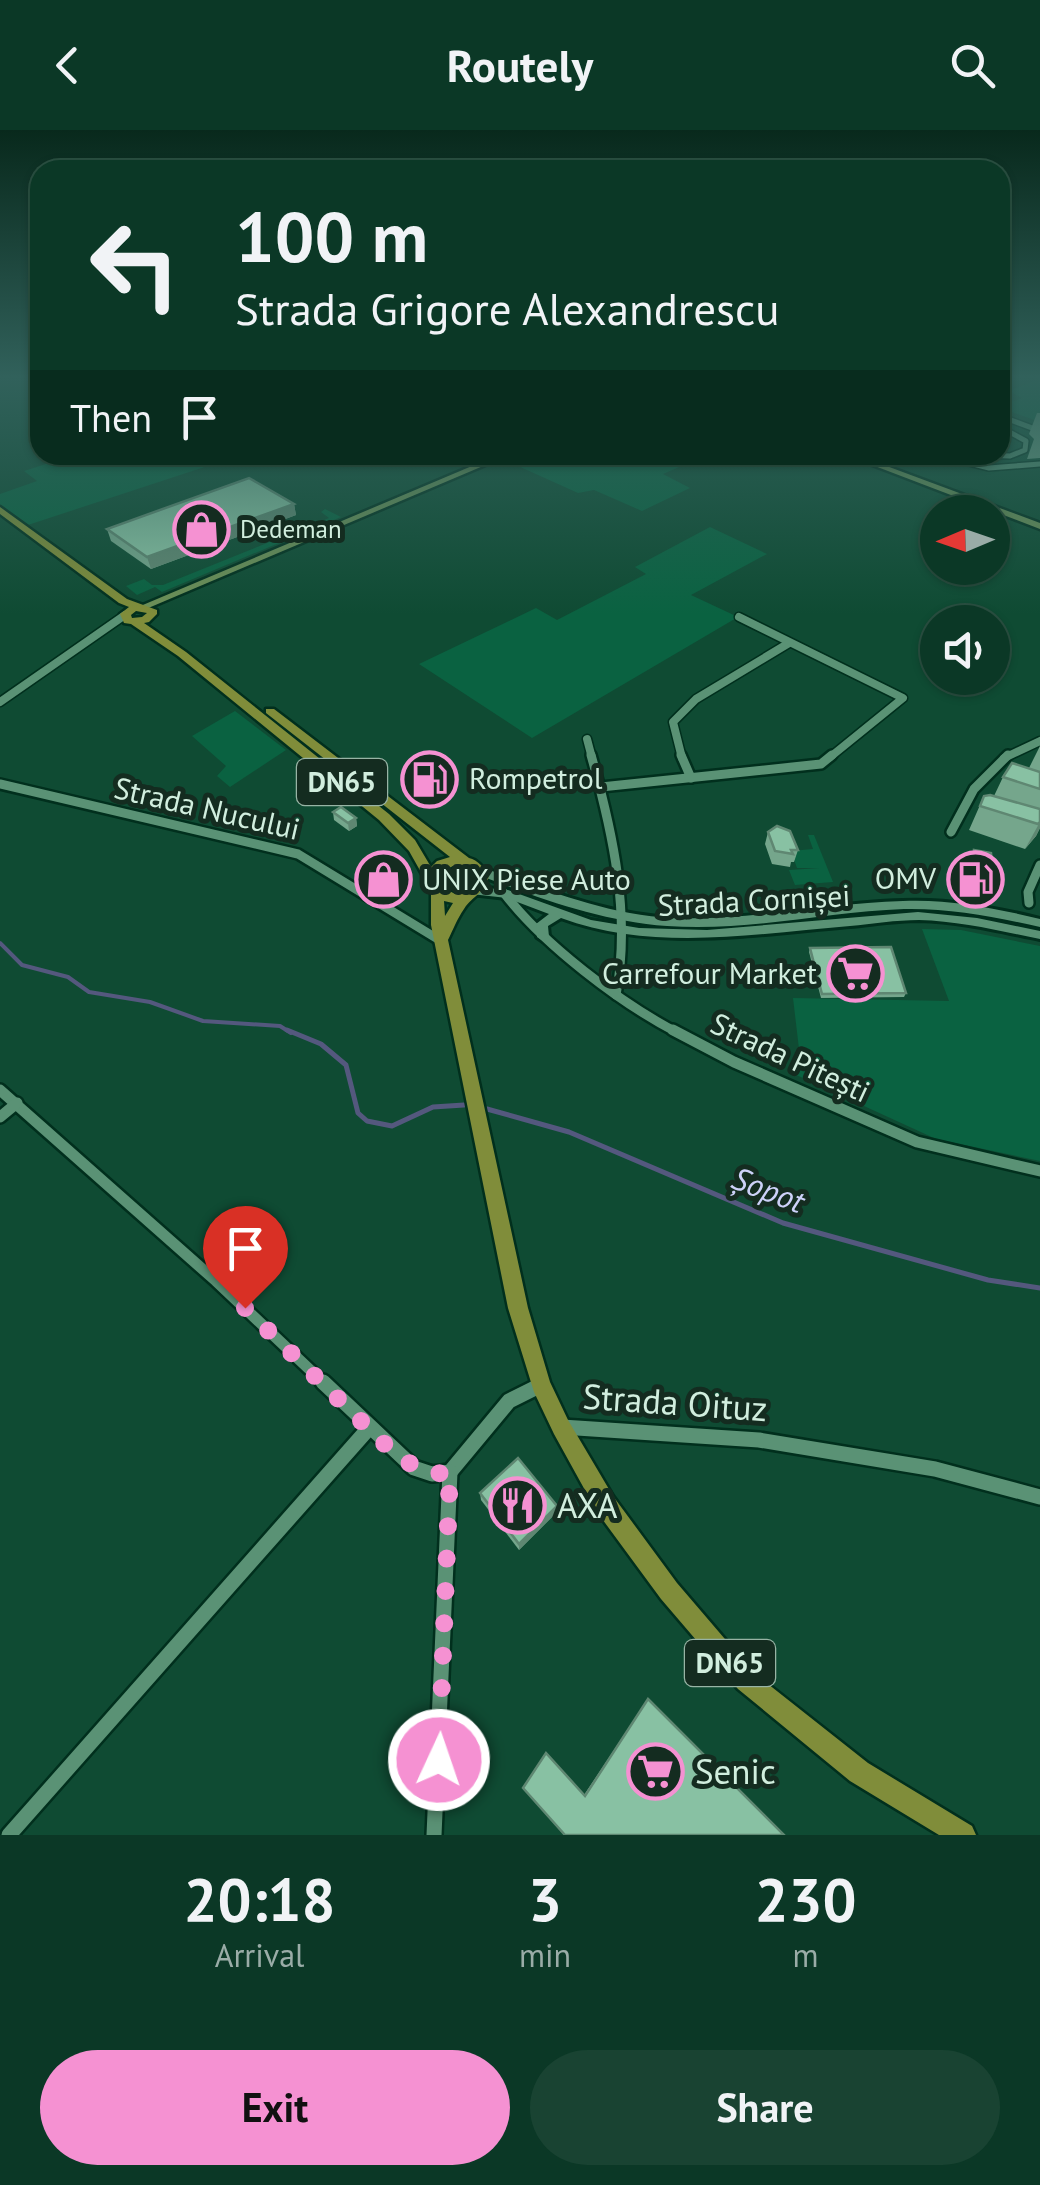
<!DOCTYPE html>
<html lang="en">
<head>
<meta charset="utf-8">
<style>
  :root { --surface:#0b3826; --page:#194332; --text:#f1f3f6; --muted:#9aaca7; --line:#2b5243; --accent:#f591d2 }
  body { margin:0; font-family:"PT Sans",sans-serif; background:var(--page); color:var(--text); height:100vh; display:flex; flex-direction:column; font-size:38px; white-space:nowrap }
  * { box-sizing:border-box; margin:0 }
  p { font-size:32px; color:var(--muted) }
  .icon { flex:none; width:55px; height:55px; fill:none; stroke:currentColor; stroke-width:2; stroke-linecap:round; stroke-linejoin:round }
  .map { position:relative; height:1705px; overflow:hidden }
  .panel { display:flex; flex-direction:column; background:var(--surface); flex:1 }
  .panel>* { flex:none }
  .guide { position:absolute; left:30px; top:30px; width:980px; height:305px; border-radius:30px; box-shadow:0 2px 8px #0004,0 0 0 2px var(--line); background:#0b3826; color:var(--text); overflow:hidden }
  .needle { width:65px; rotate:268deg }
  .buttons { position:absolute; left:920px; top:365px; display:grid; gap:20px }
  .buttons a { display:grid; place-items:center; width:90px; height:90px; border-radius:50%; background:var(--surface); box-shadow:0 2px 8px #0004,0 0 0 2px var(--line); font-size:50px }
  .pin { position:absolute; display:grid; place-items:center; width:85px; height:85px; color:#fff; margin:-102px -42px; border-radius:50% 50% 50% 0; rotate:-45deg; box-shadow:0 0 10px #0007 }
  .pin .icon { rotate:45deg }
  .me { position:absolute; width:110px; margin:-55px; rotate:3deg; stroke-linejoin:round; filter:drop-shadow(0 0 8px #0008) }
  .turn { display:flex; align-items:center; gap:35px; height:210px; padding:0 40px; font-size:45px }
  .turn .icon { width:130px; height:130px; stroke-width:2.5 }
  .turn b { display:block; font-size:70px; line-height:85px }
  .then { display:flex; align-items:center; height:95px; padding:0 40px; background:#0003; gap:20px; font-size:38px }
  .eta { display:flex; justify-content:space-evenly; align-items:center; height:170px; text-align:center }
  .eta b { font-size:60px; font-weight:700; line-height:70px }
  .cta { display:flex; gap:20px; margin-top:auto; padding:20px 40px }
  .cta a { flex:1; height:115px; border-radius:60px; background:var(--accent); color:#111; font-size:40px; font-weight:700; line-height:115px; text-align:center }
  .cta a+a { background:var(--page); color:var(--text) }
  header { display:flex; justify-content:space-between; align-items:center; height:130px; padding:0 40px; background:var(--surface); font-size:45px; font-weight:700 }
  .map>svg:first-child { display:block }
  .green { fill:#0a6241 }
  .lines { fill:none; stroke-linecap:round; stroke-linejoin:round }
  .stream-far1 { stroke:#54587e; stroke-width:4 }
  .stream { stroke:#54587e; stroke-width:5 }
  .minor-far4-casing { stroke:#012f1d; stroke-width:8 }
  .minor-far3-casing { stroke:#012f1d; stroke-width:11 }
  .minor-far2-casing { stroke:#012f1d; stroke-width:14 }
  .minor-far1-casing { stroke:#012f1d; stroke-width:16 }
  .minor-casing { stroke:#012f1d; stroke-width:20 }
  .tertiary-casing { stroke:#012f1d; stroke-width:6 }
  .secondary-casing { stroke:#012f1d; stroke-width:5 }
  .primary-casing { stroke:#012f1d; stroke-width:5 }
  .minor-far4 { stroke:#5a9275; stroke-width:5 }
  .minor-far3 { stroke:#5a9275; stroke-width:8 }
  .minor-far2 { stroke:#5a9275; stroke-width:9 }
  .minor-far1 { stroke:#5a9275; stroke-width:11 }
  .minor { stroke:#5a9275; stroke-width:15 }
  .tertiary { fill:#5a9275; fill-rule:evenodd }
  .secondary { fill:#6d9057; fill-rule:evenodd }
  .primary { fill:#808d3a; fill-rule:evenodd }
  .wall { fill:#75a68c }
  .shaded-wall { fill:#5f8772 }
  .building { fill:#88c1a3; stroke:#5f8772; stroke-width:2.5 }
  .route { stroke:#f591d2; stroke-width:18; stroke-dasharray:0 32.4 }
  .labels { text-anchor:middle; stroke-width:10; stroke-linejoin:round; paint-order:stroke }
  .far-poi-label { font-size:25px; fill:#d1eede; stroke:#142c20; text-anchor:start }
  .shield { fill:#142c20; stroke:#98b4a5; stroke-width:2.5 }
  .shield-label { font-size:28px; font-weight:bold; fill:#d1eede }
  .poi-label { font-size:30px; fill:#d1eede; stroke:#142c20; text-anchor:start }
  .street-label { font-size:30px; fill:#d1eede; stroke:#142c20 }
  .water-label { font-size:32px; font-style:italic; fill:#cdd1f8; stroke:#142c20 }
  .near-street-label { font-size:35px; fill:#d1eede; stroke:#142c20 }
  .near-poi-label { font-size:35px; fill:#d1eede; stroke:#142c20; text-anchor:start }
</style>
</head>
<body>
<header><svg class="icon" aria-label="back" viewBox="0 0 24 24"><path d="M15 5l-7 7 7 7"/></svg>Routely<svg class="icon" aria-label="search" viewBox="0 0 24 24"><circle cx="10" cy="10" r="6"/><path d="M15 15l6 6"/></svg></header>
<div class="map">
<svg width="1040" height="1705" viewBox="0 0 1040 1705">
  <rect width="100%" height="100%" fill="#0f4b33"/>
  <!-- green -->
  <g class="green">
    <polygon points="1028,246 1040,246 1040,292 1000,278 1000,265 1015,271 1022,268 1009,261 1036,250"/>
    <polygon points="74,325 241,325 28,395 0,375 0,364 37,351 24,341"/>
    <polygon points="707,325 663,344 690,358 642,381 594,360 578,363 496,326"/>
    <polygon points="325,379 341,387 162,462 155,457 137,465 126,456 144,449 152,455 163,455 329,388 321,382"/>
    <polygon points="710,397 767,424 691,465 738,487 532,608 419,534 536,478 557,490 646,444 635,437"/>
    <polygon points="235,581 286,620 230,657 217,646 226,636 192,606"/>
    <polygon points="808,705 814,705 833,752 795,755 789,740 819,738 797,738 791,721 813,719"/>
    <polygon points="922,799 961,800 1040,816 1040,1031 936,1009 792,943 799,919 793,868 949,871"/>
  </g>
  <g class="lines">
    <!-- stream-far1 -->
    <polyline class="stream-far1" points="0,813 22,835 68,847 89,862 150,872 203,891 280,896 291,903"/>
    <!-- stream -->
    <g class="stream">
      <polyline points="287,900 321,914 346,935 358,983 367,991 392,996 433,977 464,975"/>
      <polyline points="487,979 569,1002 783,1093 988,1150 1040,1158"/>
    </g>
    <defs>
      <g id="minor-far4">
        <polyline points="1000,286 1040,301"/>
        <polyline points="938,325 989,338 1040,334"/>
        <polyline points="981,325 1010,326 1025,320 1026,311 1000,297"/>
      </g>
      <g id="minor-far3">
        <polyline points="739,487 903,568 829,628"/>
        <polyline points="0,572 125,485"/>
        <polyline points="587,609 592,628"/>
        <polyline points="682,628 673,592 696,569 789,513"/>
        <polyline points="1004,628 1040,611"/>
      </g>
      <g id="minor-far2">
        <path d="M591,625C613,703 631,785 616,865"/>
        <polyline points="681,625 691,648"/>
        <polyline points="0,654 298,724 441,811"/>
        <polyline points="601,657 821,634 832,625"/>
        <polyline points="951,702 974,659 1008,625"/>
        <path d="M504,763C543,814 620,873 678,903"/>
        <polyline points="1029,773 1028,762 1040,735"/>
      </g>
      <g id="minor-far1">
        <polyline points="673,900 734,932 917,1012 1040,1041"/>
        <polyline points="0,960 216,1151 326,1255"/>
        <polyline points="0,987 17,973"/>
      </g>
      <g id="minor">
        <polyline points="323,1252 414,1338 432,1344 450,1342 509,1271 541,1255"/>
        <polyline points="562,1297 759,1310 935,1339 1040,1367"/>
        <polyline points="9,1705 369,1298"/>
        <polyline points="434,1705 450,1342"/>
      </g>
      <g id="tertiary">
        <path d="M480,737C544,758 604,785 673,788C750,791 826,773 903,771C949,769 995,778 1040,789V797C995,787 950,778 904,779C825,782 746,802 667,796C600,791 538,768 476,744L474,741Z"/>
        <path d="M475,757L508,760L591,790L639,798L707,800L918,782L977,788L1040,801V809C1000,801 960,791 919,790C896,790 872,794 850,796C754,804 653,822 561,788L548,796L549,807L543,811L537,807L536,794L549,784L507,768L471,764L469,761L471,758Z"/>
      </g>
      <g id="secondary">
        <polygon points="498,325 509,325 146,479 138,477"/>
        <polygon points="846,325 857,325 1040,393 1040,399"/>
      </g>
      <path id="primary" d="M0,377L127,469L157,480V484L149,492L144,493L186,522L389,684L415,710L431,737L437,731L450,727L266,583V579H274L469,728C478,730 484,738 489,746C484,765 474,764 464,779C457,789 453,800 448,810L528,1178L550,1252L568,1290L613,1366L677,1453L754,1543L868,1633L972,1696L976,1705H939L850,1651L738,1559L661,1469L597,1382L554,1304L534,1262L508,1178L431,795V760L409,721L379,690L178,526L131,494L124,493L120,484L129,477L119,473L0,384ZM136,481L147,483L142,487L132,488L131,485ZM453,736L467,737L475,747L473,755L455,764L444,758L437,749L443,741ZM444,771L453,773L445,786Z"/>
    </defs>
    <!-- minor-far4 casing -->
    <use href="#minor-far4" class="minor-far4-casing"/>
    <!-- minor-far3 casing -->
    <use href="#minor-far3" class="minor-far3-casing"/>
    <!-- minor-far2 casing -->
    <use href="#minor-far2" class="minor-far2-casing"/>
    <!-- minor-far1 casing -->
    <use href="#minor-far1" class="minor-far1-casing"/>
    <!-- minor casing -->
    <use href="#minor" class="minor-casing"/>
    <!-- tertiary casing -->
    <use href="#tertiary" class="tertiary-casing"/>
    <!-- secondary casing -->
    <use href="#secondary" class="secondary-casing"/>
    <!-- primary casing -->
    <use href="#primary" class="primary-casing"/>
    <!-- minor-far4 -->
    <use href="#minor-far4" class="minor-far4"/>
    <!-- minor-far3 -->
    <use href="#minor-far3" class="minor-far3"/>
    <!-- minor-far2 -->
    <use href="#minor-far2" class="minor-far2"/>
    <!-- minor-far1 -->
    <use href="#minor-far1" class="minor-far1"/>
    <!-- minor -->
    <use href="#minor" class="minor"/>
    <!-- tertiary -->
    <use href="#tertiary" class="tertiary"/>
    <!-- secondary -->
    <use href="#secondary" class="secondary"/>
    <!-- primary -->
    <use href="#primary" class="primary"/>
  </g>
  <!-- wall -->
  <g class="wall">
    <polygon points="1037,283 1040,283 1040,328 1027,329 1034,309 1029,304"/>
    <polygon points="294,374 296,385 151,439 111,411 107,399"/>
    <polygon points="1040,616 1040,698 1036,706 1025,719 969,700 984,666 994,666 1003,647 1029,638"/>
    <polygon points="418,638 440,639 441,647 430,654 419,646"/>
    <polygon points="333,682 356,688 357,696 349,701 334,690"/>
    <polygon points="768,702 798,720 794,732 791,732 790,737 772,734 765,714"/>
    <polygon points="974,720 994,749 987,761 964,758 963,738 969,725 971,726"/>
    <polygon points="810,818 906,863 904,867 821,868 809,822"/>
    <polygon points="480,1363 557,1376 557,1382 519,1420 481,1370"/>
    <polygon points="648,1569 784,1705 564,1705 523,1658 584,1665"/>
  </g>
  <!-- shaded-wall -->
  <g class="shaded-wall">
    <polygon points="294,374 296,385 151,439 147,427"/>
    <polygon points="440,639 441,647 430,654 429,646"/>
    <polygon points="356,688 357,696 349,701 348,693"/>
    <polygon points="1040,692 1040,698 1036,706 1025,719"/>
    <polygon points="557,1376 557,1382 519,1420 519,1414"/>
  </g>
  <!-- building -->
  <g class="building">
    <polygon points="249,348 294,374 147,427 107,399"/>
    <polygon points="430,632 440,639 429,646 418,638"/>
    <polygon points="1012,633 1040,642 1040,659 1003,647"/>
    <polygon points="990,665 1040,679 1040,692 1038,694 980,676 984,666"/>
    <polygon points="341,677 356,688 348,693 333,682"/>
    <polygon points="777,696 790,701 798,720 791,720 793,724 775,721 768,702"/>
    <polygon points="974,720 991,723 994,749 970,745 969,725 974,726"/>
    <polygon points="891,817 906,863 822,864 810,818"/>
    <polygon points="518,1328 557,1376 519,1414 480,1363"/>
    <polygon points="648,1569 784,1705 565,1705 523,1658 546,1623 585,1666"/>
  </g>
  <!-- sky -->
  <linearGradient id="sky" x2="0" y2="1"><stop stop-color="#08291c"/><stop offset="0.51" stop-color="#31615b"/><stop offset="1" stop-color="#31615b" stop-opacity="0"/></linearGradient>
  <rect width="1040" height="484" fill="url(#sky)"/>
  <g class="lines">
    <!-- route -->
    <polyline class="route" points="245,1178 399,1328 432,1344 450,1342 439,1630"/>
  </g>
  <!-- icons -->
  <defs>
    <symbol id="shop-ring" viewBox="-11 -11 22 22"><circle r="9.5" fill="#142c20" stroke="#f591d2" stroke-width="1.5"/><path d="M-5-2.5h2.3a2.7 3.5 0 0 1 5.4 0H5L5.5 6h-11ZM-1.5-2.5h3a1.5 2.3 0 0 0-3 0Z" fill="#f591d2"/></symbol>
    <symbol id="fuel-ring" viewBox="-11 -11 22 22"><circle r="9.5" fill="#142c20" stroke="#f591d2" stroke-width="1.5"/><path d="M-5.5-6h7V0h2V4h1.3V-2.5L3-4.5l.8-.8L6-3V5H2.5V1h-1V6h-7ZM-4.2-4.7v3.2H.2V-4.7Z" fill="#f591d2"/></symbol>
    <symbol id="supermarket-ring" viewBox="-11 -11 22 22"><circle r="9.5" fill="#142c20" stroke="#f591d2" stroke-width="1.5"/><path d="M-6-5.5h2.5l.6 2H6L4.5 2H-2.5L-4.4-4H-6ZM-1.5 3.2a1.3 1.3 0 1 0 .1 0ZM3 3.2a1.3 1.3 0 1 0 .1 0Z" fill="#f591d2"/></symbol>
    <symbol id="restaurant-ring" viewBox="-11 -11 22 22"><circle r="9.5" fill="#142c20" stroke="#f591d2" stroke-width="1.5"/><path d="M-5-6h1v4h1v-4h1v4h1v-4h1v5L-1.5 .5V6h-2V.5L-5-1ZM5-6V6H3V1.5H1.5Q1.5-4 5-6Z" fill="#f591d2"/></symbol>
  </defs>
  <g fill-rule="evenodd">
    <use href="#shop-ring" x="170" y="368" width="63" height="63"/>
    <use href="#fuel-ring" x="398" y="618" width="63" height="63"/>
    <use href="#fuel-ring" x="944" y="718" width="63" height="63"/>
    <use href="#shop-ring" x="352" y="718" width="63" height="63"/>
    <use href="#supermarket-ring" x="824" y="812" width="63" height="63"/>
    <use href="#restaurant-ring" x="486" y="1344" width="63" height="63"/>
    <use href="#supermarket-ring" x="624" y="1610" width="63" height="63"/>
  </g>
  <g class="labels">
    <!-- far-poi labels -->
    <g class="far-poi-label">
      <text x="240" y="408">Dedeman</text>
    </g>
    <!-- shield labels -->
    <g class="shield">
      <rect x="297" y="629" width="90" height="46" rx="8"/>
      <rect x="685" y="1510" width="90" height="46" rx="8"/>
    </g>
    <g class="shield-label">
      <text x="342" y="662">DN65</text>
      <text x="730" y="1543">DN65</text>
    </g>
    <!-- poi labels -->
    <g class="poi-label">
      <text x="469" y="659">Rompetrol</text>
      <text x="936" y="759" text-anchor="end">OMV</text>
      <text x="422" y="760">UNIX Piese Auto</text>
      <text x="817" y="854" text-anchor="end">Carrefour Market</text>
    </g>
    <!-- street labels -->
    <g class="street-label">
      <text transform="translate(207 679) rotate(13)" y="10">Strada Nucului</text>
      <text transform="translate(754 771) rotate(-3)" y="10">Strada Cornișei</text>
      <text transform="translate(790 928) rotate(25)" y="10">Strada Pitești</text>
    </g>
    <!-- water labels -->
    <g class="water-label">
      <text transform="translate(768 1060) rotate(21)" y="11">Șopot</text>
    </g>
    <!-- near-street labels -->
    <g class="near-street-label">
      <text transform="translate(675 1273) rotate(4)" y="12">Strada Oituz</text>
    </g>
    <!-- near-poi labels -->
    <g class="near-poi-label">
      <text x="557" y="1388">AXA</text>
      <text x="695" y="1654">Senic</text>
    </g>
  </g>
</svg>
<div class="buttons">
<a><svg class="needle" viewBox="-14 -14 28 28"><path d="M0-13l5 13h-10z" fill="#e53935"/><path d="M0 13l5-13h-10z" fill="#9aaca7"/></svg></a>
<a><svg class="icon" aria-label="sound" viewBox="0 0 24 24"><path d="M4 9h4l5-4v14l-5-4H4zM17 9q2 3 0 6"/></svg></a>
</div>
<div class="pin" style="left:245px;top:1178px;background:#d93025"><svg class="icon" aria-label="arrive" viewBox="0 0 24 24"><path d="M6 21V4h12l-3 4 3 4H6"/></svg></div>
<svg class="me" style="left:439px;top:1630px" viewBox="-20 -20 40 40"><circle r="17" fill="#f591d2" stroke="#fff" stroke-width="3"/><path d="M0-11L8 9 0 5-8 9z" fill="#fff"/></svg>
<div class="guide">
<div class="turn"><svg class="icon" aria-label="left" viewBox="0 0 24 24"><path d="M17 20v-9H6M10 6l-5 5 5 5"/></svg><div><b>100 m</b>Strada Grigore Alexandrescu</div></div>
<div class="then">Then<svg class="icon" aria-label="arrive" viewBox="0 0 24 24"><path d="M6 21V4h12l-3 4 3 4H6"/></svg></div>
</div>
</div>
<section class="panel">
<div class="eta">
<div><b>20:18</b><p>Arrival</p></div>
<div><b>3</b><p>min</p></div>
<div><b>230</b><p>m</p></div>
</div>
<div class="cta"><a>Exit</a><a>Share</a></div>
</section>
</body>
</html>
